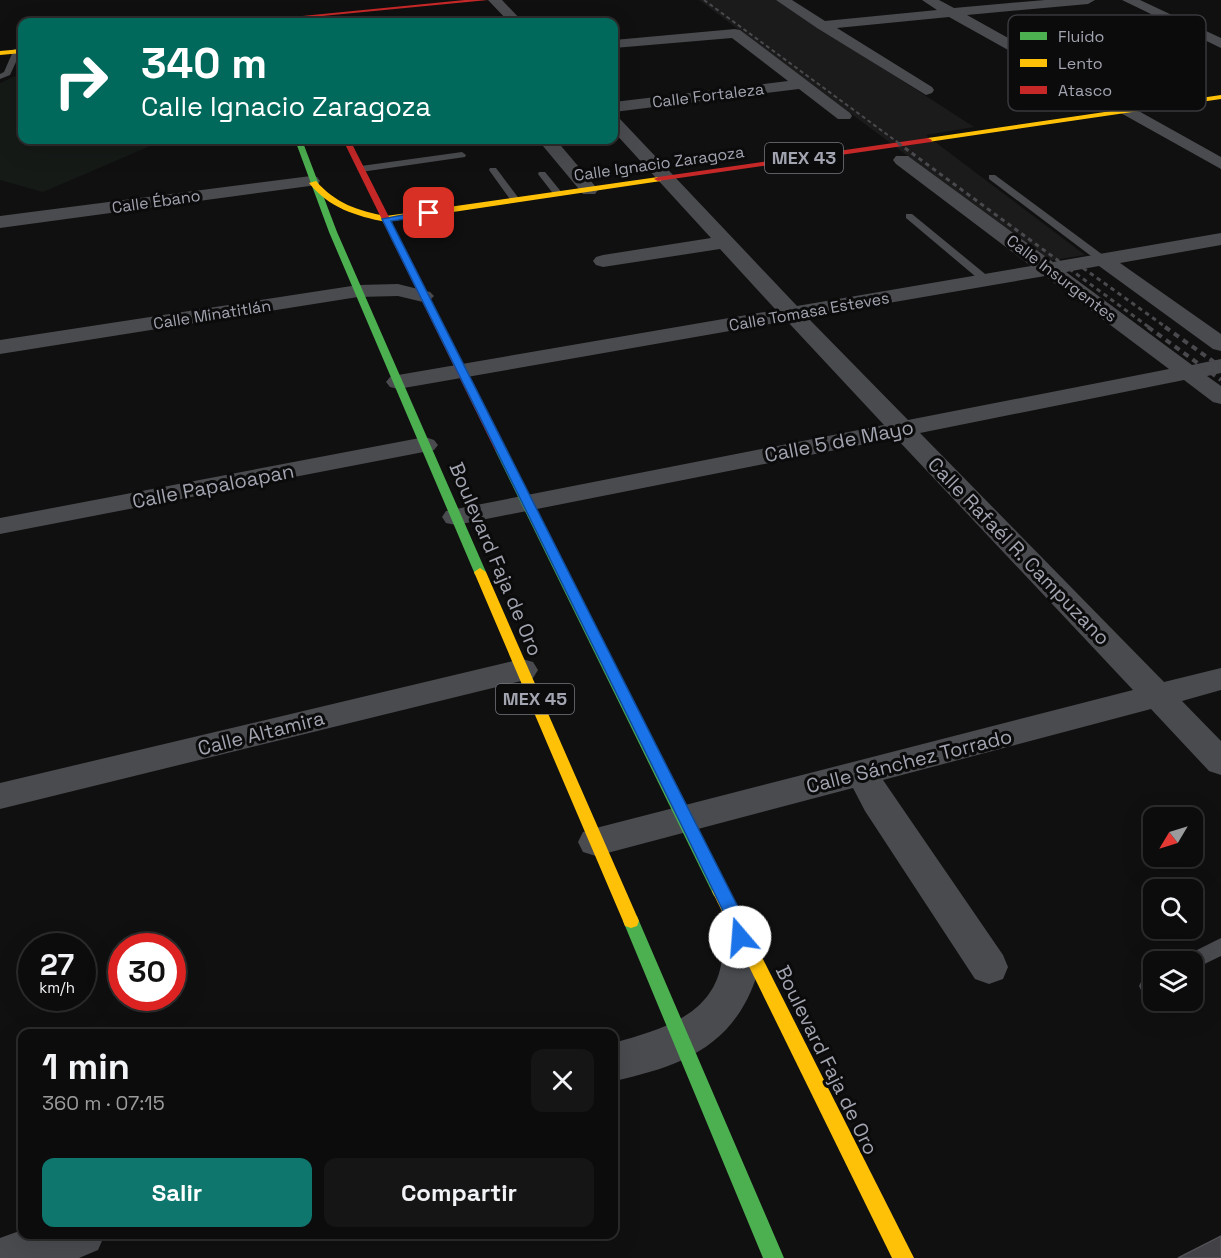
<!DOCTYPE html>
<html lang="es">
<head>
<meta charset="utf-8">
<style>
  :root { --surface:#0c0c0c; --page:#151515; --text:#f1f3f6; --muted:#9a9b9d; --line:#2c2c2d; --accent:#0f766e }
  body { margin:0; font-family:"Space Grotesk",sans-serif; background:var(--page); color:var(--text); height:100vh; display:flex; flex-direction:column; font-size:22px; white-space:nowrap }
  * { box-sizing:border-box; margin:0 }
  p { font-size:20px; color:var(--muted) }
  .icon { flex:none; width:33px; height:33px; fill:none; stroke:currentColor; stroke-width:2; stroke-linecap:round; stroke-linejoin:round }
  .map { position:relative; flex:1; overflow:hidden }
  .panel { position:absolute; left:18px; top:1029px; width:600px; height:210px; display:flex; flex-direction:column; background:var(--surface); border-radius:12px; box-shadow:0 6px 24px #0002,0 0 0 2px var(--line) }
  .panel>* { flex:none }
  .banner { position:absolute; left:18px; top:18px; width:600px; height:126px; border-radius:12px; box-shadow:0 6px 24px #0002,0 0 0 2px var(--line); background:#00695c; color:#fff; overflow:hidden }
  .needle { width:39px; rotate:232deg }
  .controls { position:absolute; left:1143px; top:807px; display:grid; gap:12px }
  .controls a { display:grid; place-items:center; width:60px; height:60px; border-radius:12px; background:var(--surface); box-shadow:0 6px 24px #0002,0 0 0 2px var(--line); font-size:30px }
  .speed { position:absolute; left:18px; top:933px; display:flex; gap:12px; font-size:30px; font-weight:700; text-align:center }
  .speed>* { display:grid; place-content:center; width:78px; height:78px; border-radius:50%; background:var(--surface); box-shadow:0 6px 24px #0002,0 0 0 2px var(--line); line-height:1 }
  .speed small { font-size:15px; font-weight:400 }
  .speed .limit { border:9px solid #d22; background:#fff; color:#111 }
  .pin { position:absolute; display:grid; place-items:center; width:51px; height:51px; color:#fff; margin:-26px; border-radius:12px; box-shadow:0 3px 9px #0006 }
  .me { position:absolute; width:66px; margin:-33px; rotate:342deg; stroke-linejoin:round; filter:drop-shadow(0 0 4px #0008) }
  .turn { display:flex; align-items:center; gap:21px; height:126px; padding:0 24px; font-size:27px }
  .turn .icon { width:78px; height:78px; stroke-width:2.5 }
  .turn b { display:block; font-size:42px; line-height:51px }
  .round { display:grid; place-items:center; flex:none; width:63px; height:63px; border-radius:12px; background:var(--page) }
  .headline { display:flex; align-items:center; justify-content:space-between; height:102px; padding:0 24px }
  h1 { font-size:36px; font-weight:700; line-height:45px }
  .cta { display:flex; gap:12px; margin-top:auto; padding:12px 24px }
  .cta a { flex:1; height:69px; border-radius:12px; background:var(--accent); color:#fff; font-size:24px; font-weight:700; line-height:69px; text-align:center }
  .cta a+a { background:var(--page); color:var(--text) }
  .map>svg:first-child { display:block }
  .built { fill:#1b1b1c }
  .green { fill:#151a17 }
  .building { fill:#424246; stroke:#515156; stroke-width:1.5 }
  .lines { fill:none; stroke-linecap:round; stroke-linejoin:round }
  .lane { fill:#4a4b4f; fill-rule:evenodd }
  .street { fill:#4a4b4f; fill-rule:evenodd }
  .fast { fill:#4caf50; fill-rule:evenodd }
  .slow { fill:#ffc107; fill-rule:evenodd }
  .jam { fill:#c62828; fill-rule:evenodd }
  .rail-far2 { stroke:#4a4a4e; stroke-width:2; stroke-dasharray:4 3; stroke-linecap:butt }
  .rail-far1 { stroke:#4a4a4e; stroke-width:3; stroke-dasharray:4.5 4; stroke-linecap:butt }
  .rail { stroke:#4a4a4e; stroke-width:4; stroke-dasharray:6 5; stroke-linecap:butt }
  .route { fill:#1a73e8; stroke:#114b97; stroke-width:1.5 }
  .labels { text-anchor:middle; stroke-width:6; stroke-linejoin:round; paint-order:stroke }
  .far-street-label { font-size:16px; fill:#a2a4b0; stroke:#0b0b0c }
  .shield { fill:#0b0b0c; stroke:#75767f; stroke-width:1.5 }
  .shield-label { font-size:18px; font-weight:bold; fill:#a2a4b0 }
  .street-label { font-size:20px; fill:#a2a4b0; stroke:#0b0b0c }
  .key { fill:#0b0b0c; stroke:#38393d; stroke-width:1.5 }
  .key-label { font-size:16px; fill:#a2a4b0 }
</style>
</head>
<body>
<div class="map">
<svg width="1221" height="1258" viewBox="0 0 1221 1258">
  <rect width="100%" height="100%" fill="#101010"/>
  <!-- built -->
  <polygon class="built" points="699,0 777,0 974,127 926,135 1085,255 1048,261"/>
  <!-- green -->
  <polygon class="green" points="22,73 22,140 164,140 43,192 0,180 0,83"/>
  <!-- building -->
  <polygon class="building" points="1221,1236 1221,1258 1178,1258"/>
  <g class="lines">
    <!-- lane -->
    <g class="lane">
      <polygon points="14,49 21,51 10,75 0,79 0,74 4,72"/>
      <polygon points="462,152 466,155 465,157 361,172 357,169 361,166"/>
      <polygon points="490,168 496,168 520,200 518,202 512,202 489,170"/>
      <polygon points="539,172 545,172 563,194 561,196 555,196 538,174"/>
      <polygon points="989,175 995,175 1107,258 1107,262 1099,262 989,179"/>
      <polygon points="906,214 912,214 990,278 990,282 982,282 906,218"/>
      <polygon points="1221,938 1221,956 1192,970 1192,962 1183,962 1185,956"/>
      <polygon points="1154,974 1154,993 1149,995 1142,992 1139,986 1142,980"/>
    </g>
    <!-- street -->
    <g class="street">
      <polygon points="488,0 502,0 523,22 509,22"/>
      <polygon points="776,0 792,0 825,21 937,10 922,0 939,0 954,8 1045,0 1095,0 1088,4 967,15 1221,157 1221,169 949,17 837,28 932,87 934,90 932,93 926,95 817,28"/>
      <polygon points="1122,0 1140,0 1221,38 1221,48"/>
      <polygon points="735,29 740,30 850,113 852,116 850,119 838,119 799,89 614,112 614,102 788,81 732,38 614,48 614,40"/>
      <path d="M614,118L620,119L797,306L1031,266L896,164L893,160L896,156H908L1053,262L1221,233V245L1120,263L1221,334V351L1213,349L1099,266L1066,272L1192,365L1221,359V373L1207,376L1221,386V404L1213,402L1184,380L920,433L1164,682L1221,668V690L1182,701L1221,741V775L1209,771L1151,709L883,780L1003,955L1008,967L1003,979L989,984L975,979L865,811L853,788L596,856L583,852L578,842L583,832L596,828L1133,690L896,438L456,525L446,523L442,517L446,511L456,509L884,425L787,321L398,389L390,387L386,382L390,377L398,375L776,310L720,249L603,267L596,265L593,261L596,257L603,255L711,238L614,132ZM1045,276L1169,369L908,420L807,317Z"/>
      <polygon points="538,140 556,140 595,186 598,190 595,194 583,194"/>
      <polygon points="311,176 317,177 320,181 317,185 0,228 0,216"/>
      <polygon points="398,284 430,292 434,296 430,300 423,302 398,296 358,297 0,354 0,340 358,285"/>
      <polygon points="425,437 434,440 438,445 434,450 0,534 0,518"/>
      <polygon points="522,659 533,662 538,670 533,678 0,809 0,783"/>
      <path d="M738,915L751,919C763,944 762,967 751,991C725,1051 673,1068 614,1081V1043C657,1030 711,1018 721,965C724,947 717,936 725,919Z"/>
      <polygon points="22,1230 22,1234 105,1234 98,1250 79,1258 0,1258 0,1238"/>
    </g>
    <!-- fast -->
    <g class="fast">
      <polygon points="295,140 302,140 337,232 486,572 485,575 475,575 474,572 329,232"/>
      <polygon points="501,447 507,450 726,886 728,891 726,896 720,898 714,896 495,450"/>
      <polygon points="631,914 637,916 639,921 784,1258 763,1258 623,921 625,916"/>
    </g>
    <!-- slow -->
    <g class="slow">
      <polygon points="22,49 22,53 0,55 0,51"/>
      <polygon points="1221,95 1221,99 928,142 924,140 928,138"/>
      <path d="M658,177H661V181L386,222C356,216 329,208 309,183L316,181C335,203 358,211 386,216Z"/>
      <polygon points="480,568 486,572 639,921 637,926 631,928 625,926 623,921 474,572"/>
      <polygon points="720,884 726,886 914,1258 892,1258 712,891 714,886"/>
    </g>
    <!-- jam -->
    <g class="jam">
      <polygon points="465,0 488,0 260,22 242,22"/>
      <polygon points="928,138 932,140 931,142 658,181 654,179 658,177"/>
      <polygon points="343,140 350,140 507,450 505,452 497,452 495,450"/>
    </g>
    <!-- rail-far2 -->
    <polyline class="rail-far2" points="704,0 900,144"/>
    <!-- rail-far1 -->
    <g class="rail-far1">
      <polyline points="898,143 1150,328"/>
      <polyline points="1083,268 1167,328"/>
    </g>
    <!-- rail -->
    <g class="rail">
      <polyline points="1148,327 1221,380"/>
      <polyline points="1165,327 1221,367"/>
    </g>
  </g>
  <!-- route -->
  <polygon class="route" points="429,210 433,213 432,215 391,221 739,909 748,937 746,943 740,945 734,943 725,915 678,818 382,219"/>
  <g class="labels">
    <!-- far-street labels -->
    <g class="far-street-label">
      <text transform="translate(708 95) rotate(-7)" y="6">Calle Fortaleza</text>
      <text transform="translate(659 163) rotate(-8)" y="6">Calle Ignacio Zaragoza</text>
      <text transform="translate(156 201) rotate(-8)" y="6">Calle Ébano</text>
      <text transform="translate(1062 278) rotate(37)" y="6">Calle Insurgentes</text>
      <text transform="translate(809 311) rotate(-10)" y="6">Calle Tomasa Esteves</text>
      <text transform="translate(212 314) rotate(-9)" y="6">Calle Minatitlán</text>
    </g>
    <!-- shield labels -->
    <g class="shield">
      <rect x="765" y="143" width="78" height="30" rx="4.5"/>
      <rect x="496" y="684" width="78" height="30" rx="4.5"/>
    </g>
    <g class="shield-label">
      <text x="804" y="164">MEX 43</text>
      <text x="535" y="705">MEX 45</text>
    </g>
    <!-- street labels -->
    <g class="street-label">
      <text transform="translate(839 441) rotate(-11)" y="7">Calle 5 de Mayo</text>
      <text transform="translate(213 486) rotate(-11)" y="7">Calle Papaloapan</text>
      <text transform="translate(1019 551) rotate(46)" y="7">Calle Rafaél R. Campuzano</text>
      <text transform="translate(496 559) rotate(67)" y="7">Boulevard Faja de Oro</text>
      <text transform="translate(261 733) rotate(-14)" y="7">Calle Altamira</text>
      <text transform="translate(909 761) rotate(-14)" y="7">Calle Sánchez Torrado</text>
      <text transform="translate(827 1060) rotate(64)" y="7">Boulevard Faja de Oro</text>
    </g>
  </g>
  <!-- legend -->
  <rect x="1008" y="15" width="198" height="96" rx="9" class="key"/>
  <rect x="1020" y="32" width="27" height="8" fill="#4caf50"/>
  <rect x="1020" y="59" width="27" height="8" fill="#ffc107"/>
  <rect x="1020" y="86" width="27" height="8" fill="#c62828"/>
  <g class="key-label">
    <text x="1058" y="42">Fluido</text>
    <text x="1058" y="69">Lento</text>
    <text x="1058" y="96">Atasco</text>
  </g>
</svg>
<div class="controls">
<a><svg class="needle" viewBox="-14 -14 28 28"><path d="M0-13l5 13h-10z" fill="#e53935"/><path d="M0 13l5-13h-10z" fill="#9a9b9d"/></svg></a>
<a><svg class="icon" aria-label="search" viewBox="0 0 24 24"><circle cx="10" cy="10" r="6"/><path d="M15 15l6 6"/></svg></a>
<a><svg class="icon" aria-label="layers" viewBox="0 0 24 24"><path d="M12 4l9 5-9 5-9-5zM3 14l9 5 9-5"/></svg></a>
</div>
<div class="speed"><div>27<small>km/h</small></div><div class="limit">30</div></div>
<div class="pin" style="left:429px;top:213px;background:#d93025"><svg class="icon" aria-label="arrive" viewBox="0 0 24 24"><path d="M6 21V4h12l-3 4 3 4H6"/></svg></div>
<svg class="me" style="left:740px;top:937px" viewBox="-20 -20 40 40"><circle r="19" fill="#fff"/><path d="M0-13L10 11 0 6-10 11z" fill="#1a73e8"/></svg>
<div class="banner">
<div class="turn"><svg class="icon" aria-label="right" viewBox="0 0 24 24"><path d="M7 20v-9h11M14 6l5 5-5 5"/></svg><div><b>340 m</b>Calle Ignacio Zaragoza</div></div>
</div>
<section class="panel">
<div class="headline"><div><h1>1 min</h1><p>360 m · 07:15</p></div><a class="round"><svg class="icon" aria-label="close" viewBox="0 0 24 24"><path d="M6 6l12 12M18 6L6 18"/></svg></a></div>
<div class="cta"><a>Salir</a><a>Compartir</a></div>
</section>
</div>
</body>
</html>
